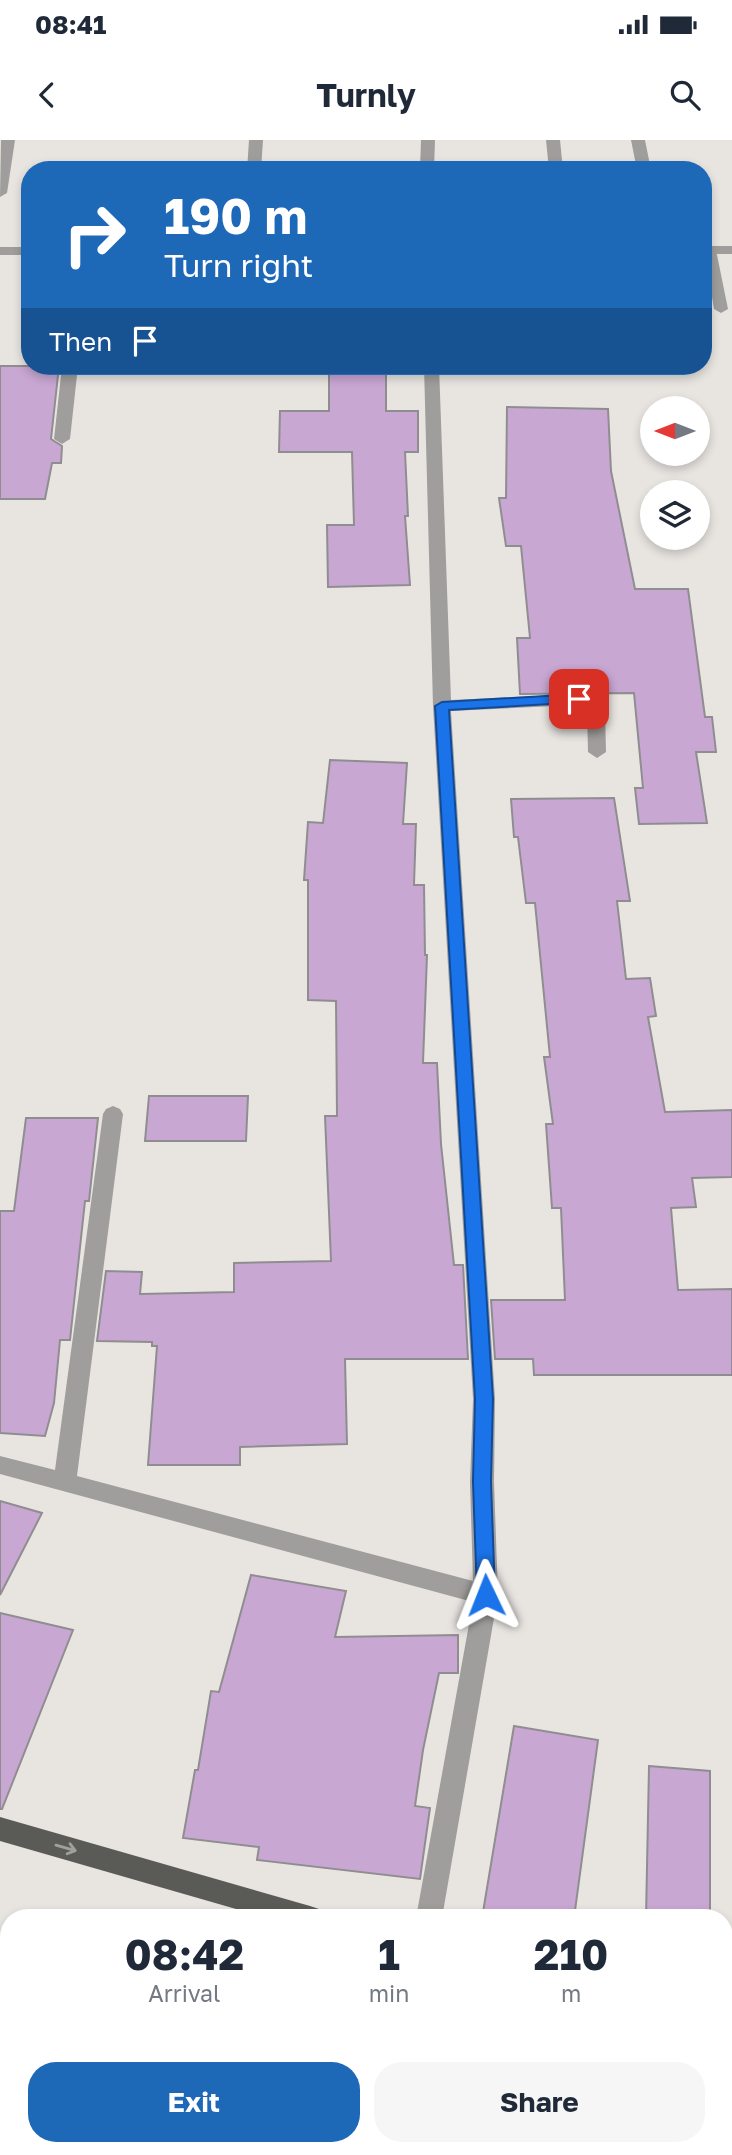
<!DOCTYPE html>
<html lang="en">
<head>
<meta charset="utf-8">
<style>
  :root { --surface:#fff; --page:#f6f6f7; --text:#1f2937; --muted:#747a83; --accent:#1d68b7 }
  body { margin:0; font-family:"Golos Text",sans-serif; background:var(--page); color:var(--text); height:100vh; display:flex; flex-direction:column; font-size:26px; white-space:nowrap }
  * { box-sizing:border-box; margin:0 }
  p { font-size:23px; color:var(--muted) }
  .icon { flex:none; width:38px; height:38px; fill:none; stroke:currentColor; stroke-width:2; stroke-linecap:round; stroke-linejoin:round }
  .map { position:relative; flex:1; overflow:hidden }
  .side { position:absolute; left:0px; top:1769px; width:733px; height:247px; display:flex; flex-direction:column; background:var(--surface); border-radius:28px 28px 0 0; box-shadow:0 4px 10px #0003 }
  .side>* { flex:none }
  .top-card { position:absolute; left:21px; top:21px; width:691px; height:214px; border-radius:28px; box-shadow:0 4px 10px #0003; background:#1d68b7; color:#fff; overflow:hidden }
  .needle { width:46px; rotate:270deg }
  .tools { position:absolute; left:640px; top:256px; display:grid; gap:14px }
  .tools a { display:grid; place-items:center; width:70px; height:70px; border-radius:50%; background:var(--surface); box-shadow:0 4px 10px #0003; font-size:35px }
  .pin { position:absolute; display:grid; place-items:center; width:60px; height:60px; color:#fff; margin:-30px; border-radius:14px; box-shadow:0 4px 10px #0006 }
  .me { position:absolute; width:77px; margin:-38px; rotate:358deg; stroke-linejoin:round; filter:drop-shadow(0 0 5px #0008) }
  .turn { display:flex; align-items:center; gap:24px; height:147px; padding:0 28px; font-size:32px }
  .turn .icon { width:91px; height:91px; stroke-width:2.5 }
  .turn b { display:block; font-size:49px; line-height:60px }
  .then { display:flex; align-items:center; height:66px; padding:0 28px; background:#0003; gap:14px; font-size:26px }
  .eta { display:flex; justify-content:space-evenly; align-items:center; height:119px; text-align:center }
  .eta b { font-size:42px; font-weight:700; line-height:49px }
  .primary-button { display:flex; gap:14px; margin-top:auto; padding:14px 28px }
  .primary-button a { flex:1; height:80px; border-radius:28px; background:var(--accent); color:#fff; font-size:28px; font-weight:700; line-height:80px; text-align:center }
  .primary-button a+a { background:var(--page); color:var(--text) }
  .status { display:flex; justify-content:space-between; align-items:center; height:49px; padding:0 35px; background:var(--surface); direction:ltr }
  .status svg { height:19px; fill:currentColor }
  header { display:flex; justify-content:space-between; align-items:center; height:91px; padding:0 28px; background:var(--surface); font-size:32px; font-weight:700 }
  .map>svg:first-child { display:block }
  .building { fill:#c8a7d3; stroke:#908d91; stroke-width:2 }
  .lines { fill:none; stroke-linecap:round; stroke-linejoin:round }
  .service { fill:#9f9e9d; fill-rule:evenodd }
  .minor { fill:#9f9e9d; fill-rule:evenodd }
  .trunk { fill:#5a5a56; fill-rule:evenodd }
  .oneway { stroke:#a1a09c }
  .route { fill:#1a73e8; stroke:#114b97; stroke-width:2 }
</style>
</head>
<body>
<div class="status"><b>08:41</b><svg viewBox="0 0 49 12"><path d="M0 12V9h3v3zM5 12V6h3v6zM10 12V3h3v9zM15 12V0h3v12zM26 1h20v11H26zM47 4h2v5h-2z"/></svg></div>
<header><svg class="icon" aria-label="back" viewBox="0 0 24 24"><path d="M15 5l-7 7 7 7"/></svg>Turnly<svg class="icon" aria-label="search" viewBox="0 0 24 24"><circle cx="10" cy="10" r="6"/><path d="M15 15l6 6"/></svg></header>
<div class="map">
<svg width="732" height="2015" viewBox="0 0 732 2015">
  <rect width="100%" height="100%" fill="#e8e5e1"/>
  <!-- building -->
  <g class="building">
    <polygon points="0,226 59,226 51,299 62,306 61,323 52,323 45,359 0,359"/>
    <polygon points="329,226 386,226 386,271 418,271 418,312 405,312 408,376 405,376 410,445 328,447 327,385 354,385 352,312 279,312 280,271 329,271"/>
    <polygon points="507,267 608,269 611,331 635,449 688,449 705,577 712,577 716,612 696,612 707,683 639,684 635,648 643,648 634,553 520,554 517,498 530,498 521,406 506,406 499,358 506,358"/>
    <polygon points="330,620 407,623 403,684 416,684 414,745 424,745 425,815 427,815 423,923 437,923 441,1004 454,1125 463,1125 468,1219 345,1219 347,1304 240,1307 240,1325 148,1325 157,1206 152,1206 152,1202 97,1201 106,1131 142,1132 140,1154 234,1152 234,1123 331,1121 325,976 337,976 336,861 308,860 308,740 304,740 308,682 323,683"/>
    <polygon points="614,658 630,761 617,761 626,839 650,838 656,876 648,877 665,972 732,970 732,1037 692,1038 696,1067 671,1068 678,1150 732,1149 732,1235 534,1235 533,1219 495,1219 491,1160 565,1160 561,1068 552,1068 546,984 553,984 544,917 550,917 535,763 526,763 518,697 514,697 511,659"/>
    <polygon points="149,956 248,956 246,1001 145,1001"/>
    <polygon points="26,978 98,978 89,1061 85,1061 70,1200 60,1200 54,1263 45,1296 0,1293 0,1071 14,1071"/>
    <polygon points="0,1361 42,1373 0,1455"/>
    <polygon points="251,1435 346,1451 335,1497 458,1495 458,1533 439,1533 423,1610 415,1666 430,1668 420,1739 257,1720 259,1707 183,1698 195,1630 198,1630 211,1551 219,1552"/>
    <polygon points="0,1473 73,1490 2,1669 0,1669"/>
    <polygon points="514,1586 598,1600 574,1778 482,1778"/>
    <polygon points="649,1626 710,1631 710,1778 646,1778"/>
  </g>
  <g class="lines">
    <!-- service -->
    <g class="service">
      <polygon points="709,106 716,110 728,169 721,173 714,169 704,108"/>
      <polygon points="111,2007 139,2007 137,2015 109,2015"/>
    </g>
    <!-- minor -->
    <g class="minor">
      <polygon points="1,0 15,0 7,53 0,57"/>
      <polygon points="249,0 263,0 261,30 247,30"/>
      <polygon points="421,0 435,0 434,30 420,30"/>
      <polygon points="546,0 560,0 563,30 549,30"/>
      <polygon points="631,0 645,0 651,30 637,30"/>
      <rect x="704" y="106" width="28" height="8"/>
      <rect x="0" y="107" width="30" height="8"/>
      <polygon points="62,226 78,226 70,299 62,304 54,299"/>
      <polygon points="424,226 439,226 451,560 579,554 600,560 605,571 606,612 597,618 588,612 587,571 586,567 578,565 451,571 495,1259 494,1342 498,1455 442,1778 416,1778 473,1462 0,1334 0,1316 55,1330 103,974 106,969 113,966 120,969 123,974 77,1336 473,1441 470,1342 473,1259 433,566"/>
    </g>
    <!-- trunk -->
    <g class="trunk">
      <polygon points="0,1677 310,1766 319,1769 323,1778 267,1778 0,1701"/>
      <polygon points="0,1797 9,1800 9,1826 0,1823"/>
      <polygon points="724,1876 732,1878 732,1904 724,1902"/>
      <polygon points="644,2007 695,2007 698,2015 647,2015"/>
    </g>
  </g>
  <!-- one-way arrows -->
  <defs><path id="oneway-shaft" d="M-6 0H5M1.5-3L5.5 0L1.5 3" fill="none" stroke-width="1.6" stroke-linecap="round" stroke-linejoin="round" transform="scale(1.75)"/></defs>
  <use class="oneway" href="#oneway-shaft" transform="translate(66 1708) rotate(16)"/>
  <!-- route -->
  <polygon class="route" points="579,554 586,559 584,562 449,570 493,1259 491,1342 495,1455 493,1461 486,1463 480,1461 477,1455 473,1342 475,1259 435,566 442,562"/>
</svg>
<div class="tools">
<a><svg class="needle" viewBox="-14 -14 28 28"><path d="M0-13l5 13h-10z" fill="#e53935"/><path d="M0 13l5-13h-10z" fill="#747a83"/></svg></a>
<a><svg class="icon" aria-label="layers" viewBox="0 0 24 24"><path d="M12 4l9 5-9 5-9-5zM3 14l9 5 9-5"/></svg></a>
</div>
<div class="pin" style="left:579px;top:559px;background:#d93025"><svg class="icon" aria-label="arrive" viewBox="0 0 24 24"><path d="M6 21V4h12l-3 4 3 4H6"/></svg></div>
<svg class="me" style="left:486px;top:1455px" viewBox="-20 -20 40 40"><path d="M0-17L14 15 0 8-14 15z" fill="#1a73e8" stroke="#fff" stroke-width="4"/></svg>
<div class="top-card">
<div class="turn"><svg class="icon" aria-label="right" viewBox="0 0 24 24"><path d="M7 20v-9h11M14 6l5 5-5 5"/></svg><div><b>190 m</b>Turn right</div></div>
<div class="then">Then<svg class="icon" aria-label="arrive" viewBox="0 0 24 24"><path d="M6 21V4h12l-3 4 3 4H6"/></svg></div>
</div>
<section class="side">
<div class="eta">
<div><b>08:42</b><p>Arrival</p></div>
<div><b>1</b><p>min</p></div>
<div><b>210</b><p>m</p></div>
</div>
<div class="primary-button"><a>Exit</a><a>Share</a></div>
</section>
</div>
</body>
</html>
